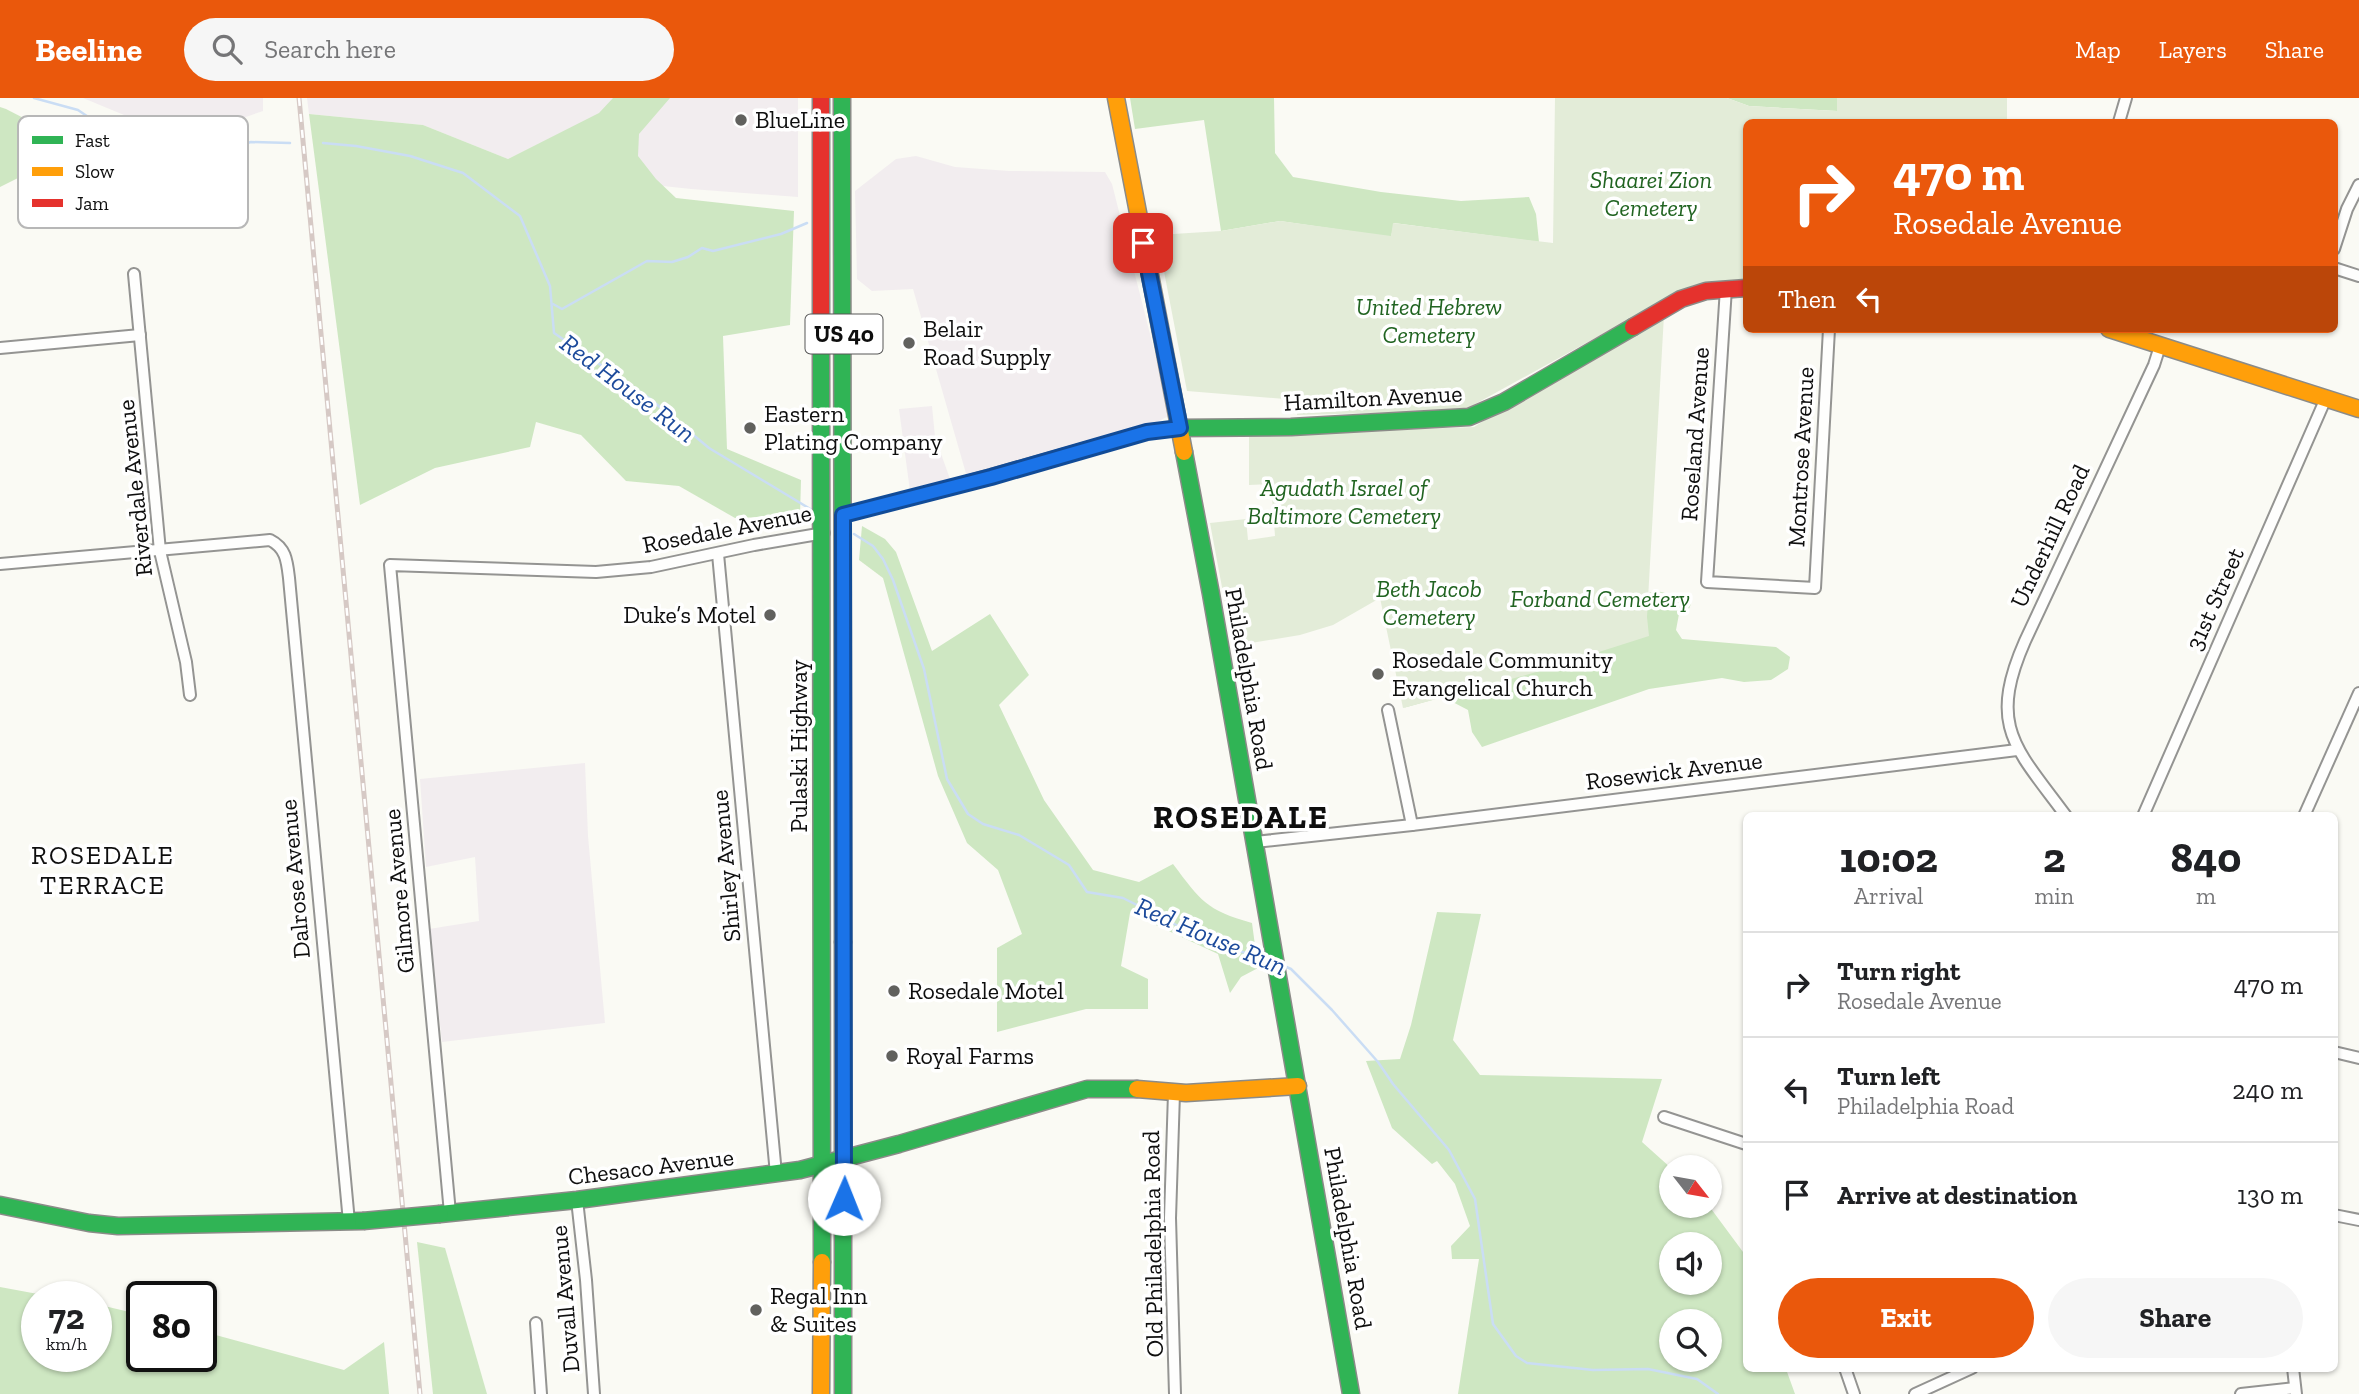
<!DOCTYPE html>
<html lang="en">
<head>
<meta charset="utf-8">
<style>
  :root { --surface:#fff; --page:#f6f6f6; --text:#202124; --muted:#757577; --line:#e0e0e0; --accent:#ea580c }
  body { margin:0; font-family:"Zilla Slab",serif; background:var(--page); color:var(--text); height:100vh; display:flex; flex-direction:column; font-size:26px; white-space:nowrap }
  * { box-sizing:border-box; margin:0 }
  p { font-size:23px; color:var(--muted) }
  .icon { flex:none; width:38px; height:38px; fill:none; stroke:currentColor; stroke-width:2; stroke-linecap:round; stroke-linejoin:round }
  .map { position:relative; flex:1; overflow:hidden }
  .side { position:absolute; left:1743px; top:714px; width:595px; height:560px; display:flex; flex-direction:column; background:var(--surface); border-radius:10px; box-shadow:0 2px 5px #0004 }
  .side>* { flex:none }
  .top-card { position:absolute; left:1743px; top:21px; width:595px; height:214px; border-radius:10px; box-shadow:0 2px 5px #0004; background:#ea580c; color:#fff; overflow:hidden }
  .needle { width:46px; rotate:121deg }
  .fabs { position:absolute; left:1659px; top:1057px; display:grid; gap:14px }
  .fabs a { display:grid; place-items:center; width:63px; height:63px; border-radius:50%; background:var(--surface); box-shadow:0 2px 5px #0004; font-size:35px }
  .speed { position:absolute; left:21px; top:1183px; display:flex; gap:14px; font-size:35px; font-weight:700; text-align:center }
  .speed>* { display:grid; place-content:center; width:91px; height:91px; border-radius:50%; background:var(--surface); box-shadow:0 2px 5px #0004; line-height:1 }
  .speed small { font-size:18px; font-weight:400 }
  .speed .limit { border:4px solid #111; border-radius:10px; background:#fff; color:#111 }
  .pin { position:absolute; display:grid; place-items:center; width:60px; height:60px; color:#fff; margin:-30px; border-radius:14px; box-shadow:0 4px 10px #0006 }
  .me { position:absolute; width:77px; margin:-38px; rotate:1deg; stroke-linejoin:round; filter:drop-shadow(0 0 5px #0008) }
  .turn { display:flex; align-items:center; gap:24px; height:147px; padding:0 35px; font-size:32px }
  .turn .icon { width:91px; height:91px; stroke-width:2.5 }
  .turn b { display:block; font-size:49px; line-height:60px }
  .then { display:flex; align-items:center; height:66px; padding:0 35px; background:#0003; gap:14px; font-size:26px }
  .eta { display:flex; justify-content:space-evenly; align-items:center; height:119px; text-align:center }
  .eta b { font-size:42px; font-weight:700; line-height:49px }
  .action { display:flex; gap:14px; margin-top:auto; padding:14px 35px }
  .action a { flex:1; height:80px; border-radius:42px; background:var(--accent); color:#fff; font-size:28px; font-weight:700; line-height:80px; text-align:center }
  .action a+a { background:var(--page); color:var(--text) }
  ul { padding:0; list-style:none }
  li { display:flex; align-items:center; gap:21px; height:105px; padding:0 35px; border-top:2px solid var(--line) }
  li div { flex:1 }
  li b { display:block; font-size:26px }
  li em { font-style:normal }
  header { display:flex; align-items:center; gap:42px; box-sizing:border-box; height:98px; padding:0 35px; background:var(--accent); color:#fff }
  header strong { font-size:33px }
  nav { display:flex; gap:38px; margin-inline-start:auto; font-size:24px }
  .search { width:490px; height:63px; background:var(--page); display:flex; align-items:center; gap:18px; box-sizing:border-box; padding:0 24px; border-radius:38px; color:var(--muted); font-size:26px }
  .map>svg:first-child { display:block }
  .industrial { fill:#f2edef }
  .forest { fill:#cee7c2; fill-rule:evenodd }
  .cemetery { fill:#e3ecd8 }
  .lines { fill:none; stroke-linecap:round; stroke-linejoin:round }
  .stream { stroke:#caddf4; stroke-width:2.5 }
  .street-casing { stroke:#949492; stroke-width:14 }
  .fast-casing { stroke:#8b8b88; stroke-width:19 }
  .slow-casing { stroke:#8b8b88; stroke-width:19 }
  .jam-casing { stroke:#8b8b88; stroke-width:19 }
  .street { stroke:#fefefd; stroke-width:10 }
  .fast { stroke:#30b455; stroke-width:16 }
  .slow { stroke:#ff9f0a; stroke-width:16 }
  .jam { stroke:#e5322d; stroke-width:16 }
  .rail-casing { stroke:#d6c9c5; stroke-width:5 }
  .rail { stroke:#fff; stroke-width:2.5; stroke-dasharray:8; stroke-linecap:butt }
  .fast-bridge-casing { stroke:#8b8b88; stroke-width:19; stroke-linecap:butt }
  .fast-bridge { stroke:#30b455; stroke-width:16 }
  .route-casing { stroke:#114b97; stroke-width:18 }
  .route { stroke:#1a73e8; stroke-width:12 }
  .poi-dot { fill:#61615e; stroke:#fff; stroke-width:2.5 }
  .labels { text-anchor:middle; stroke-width:7; stroke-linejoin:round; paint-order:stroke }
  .shield { fill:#fff; stroke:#565656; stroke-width:2 }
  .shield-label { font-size:23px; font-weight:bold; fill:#0e0e0e }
  .poi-label { font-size:24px; fill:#0e0e0e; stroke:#fff; text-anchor:start }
  .park-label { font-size:24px; font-style:italic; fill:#216421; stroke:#fff }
  .street-label { font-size:24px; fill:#0e0e0e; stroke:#fff }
  .water-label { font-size:26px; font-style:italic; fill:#1c4a9b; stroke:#fff }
  .neighbourhood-label { font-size:26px; letter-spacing:2px; fill:#0e0e0e; stroke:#fff }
  .district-label { font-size:32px; font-weight:bold; letter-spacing:2px; fill:#0e0e0e; stroke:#fff }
  .key { fill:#fff; stroke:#b7b7b7; stroke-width:2 }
  .key-label { font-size:19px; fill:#0e0e0e }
</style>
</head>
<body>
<header>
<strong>Beeline</strong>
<div class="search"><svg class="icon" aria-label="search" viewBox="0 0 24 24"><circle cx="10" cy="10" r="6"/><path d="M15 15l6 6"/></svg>Search here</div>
<nav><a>Map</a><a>Layers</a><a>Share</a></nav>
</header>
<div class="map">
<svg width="2359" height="1296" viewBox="0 0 2359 1296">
  <rect width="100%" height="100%" fill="#fafaf4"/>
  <!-- industrial -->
  <g class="industrial">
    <polygon points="83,0 263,0 263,13 182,41"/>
    <polygon points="307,0 798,0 798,99 691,91 598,81 599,16 508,61 423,27 309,16"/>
    <polygon points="916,58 955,69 1009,73 1105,74 1112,86 1168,307 1167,319 1142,331 967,379 913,191 872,193 857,181 855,93 896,61"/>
    <polygon points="932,308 935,339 950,381 910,393 899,311"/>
    <polygon points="585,665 588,738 605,925 442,944 429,831 479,823 475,759 426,769 420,681"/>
  </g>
  <!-- forest -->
  <g class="forest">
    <polygon points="613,0 670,0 639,36 638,58 656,81 676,100 794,113 790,227 723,238 727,351 801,382 800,418 735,420 679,388 626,383 581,337 536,324 530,349 435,370 360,407 309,16 423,27 508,61 599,15"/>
    <polygon points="1130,0 1274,0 1275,55 1293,79 1381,94 1461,103 1529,99 1536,116 1539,144 1394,125 1391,139 1280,123 1221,133 1204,22 1135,31"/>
    <polygon points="1727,0 1837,0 1837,13 1749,8"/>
    <polygon points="0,9 6,11 74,46 34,72 0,89"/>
    <path d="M862,428L885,441L896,454L932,553L990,516L1029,577L999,607L1044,702L1093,772L1139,784L1173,766C1201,803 1206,812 1252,825L1258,870L1241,879L1230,895L1218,856L1130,815L1121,868L1148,881V911H1086L997,934V850L1022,836L998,772L967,745L938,678L883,480L859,462Z"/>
    <polygon points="1657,493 1686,500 1691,506 1688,513 1679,516 1676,532 1682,541 1776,549 1790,559 1788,571 1771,582 1744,584 1722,580 1649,591 1482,649 1472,634 1468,612 1443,599 1403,610 1626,500"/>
    <path d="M1437,814L1481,816L1453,942L1480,977L1662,981L1642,1044L1671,1070V1108H1709L1746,1158V1270L1786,1271L1795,1296H1458L1479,1161H1452L1451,1148L1470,1128L1455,1086L1437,1063L1432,1066L1392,1030L1366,963L1400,961L1411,927ZM1710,1146V1185H1671V1146ZM1710,1223V1262H1671V1223Z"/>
    <polygon points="417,1144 445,1150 487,1296 433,1296"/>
    <polygon points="0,1189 54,1199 37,1199 37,1258 96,1258 96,1206 142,1217 142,1258 201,1258 201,1233 344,1272 384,1244 389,1296 0,1296"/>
  </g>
  <!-- cemetery -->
  <g class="cemetery">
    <polygon points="1555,0 1727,0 1749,8 1837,13 1837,0 2007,0 2007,24 1746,24 1746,181 1694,187 1677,195 1468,310 1456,313 1297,317 1297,302 1187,293 1157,137 1221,133 1280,123 1391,138 1393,125 1553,145"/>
    <polygon points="1664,217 1647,519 1649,538 1533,575 1403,610 1380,500 1333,527 1300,537 1233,548 1210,425 1246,421 1248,442 1275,438 1271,386 1249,387 1249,337 1474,329 1530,293"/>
  </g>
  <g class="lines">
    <!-- stream -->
    <g class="stream">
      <polyline points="34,0 78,12 103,29 147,44 187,50 226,51 251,44 290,45"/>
      <polyline points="323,45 356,48 410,58 463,75 520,118 550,188 554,235 649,300 709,350 812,412"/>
      <polyline points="553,206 562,211 647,163 672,164 688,159 702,150 713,153 781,136 807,125"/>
      <polyline points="854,436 873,448 883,461 893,482 924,571 947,681 968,716 983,726 1019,737 1069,767 1087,794 1123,800 1204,841 1269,863"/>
      <polyline points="1282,867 1291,871 1332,912 1378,964 1393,986 1449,1052 1475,1101 1493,1226 1516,1258 1527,1265 1593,1272 1648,1271 1697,1281 1718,1296"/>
    </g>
    <defs>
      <g id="street">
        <polyline points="2119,24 2126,0"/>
        <polyline points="2334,151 2347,111 2359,87"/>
        <polyline points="2334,170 2359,178"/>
        <polyline points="134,176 160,453 186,564 190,597"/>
        <polyline points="1726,190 1707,484 1815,490 1829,231"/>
        <polyline points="0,250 140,237"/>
        <polyline points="841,419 1147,333 1179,330"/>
        <polyline points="718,456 776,1076"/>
        <path d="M0,466L270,442C286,450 287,463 289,480L349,1124"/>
        <polyline points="1388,612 1412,727"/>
        <path d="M2066,718C2016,650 1987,629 2025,543L2154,267L2160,248"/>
        <polyline points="2143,718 2326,300"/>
        <polyline points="2304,718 2359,595"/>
        <polyline points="1255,744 1412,727 2017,652"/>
        <polyline points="2334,954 2359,960"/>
        <polyline points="1174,995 1170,1120 1175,1296"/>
        <polyline points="1664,1019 1746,1046"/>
        <polyline points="577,1102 586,1182 594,1296"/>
        <polyline points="450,1115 390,467 596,474 651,469 754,447 824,435"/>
        <polyline points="2334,1117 2359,1122"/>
        <polyline points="536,1225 541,1296"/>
        <polyline points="1845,1270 1854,1296"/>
        <polyline points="2293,1270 2296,1296"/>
        <polyline points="1915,1296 1972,1270"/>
        <polyline points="2241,1296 2295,1290"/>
      </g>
      <g id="fast">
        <polyline points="842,0 843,844"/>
        <polyline points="821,240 822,1164"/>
        <polyline points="1179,330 1291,329 1469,319 1504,304 1633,229"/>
        <polyline points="1184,354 1211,496 1351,1296"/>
        <polyline points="0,1107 89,1125 118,1128 363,1123"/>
        <polyline points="440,1116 577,1102 800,1072 899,1046 1087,991 1137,991"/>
        <polyline points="843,1296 843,1108"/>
      </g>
      <g id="slow">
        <polyline points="1116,0 1184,354"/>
        <polyline points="2109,231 2359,311"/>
        <polyline points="1137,991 1186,995 1298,988"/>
        <polyline points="821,1296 822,1164"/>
      </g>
      <g id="jam">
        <polyline points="821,0 821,240"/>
        <polyline points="1633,229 1681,201 1706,193 1746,190"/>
        <polyline points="843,1108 843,844"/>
      </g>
    </defs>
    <!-- street casing -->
    <use href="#street" class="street-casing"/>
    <!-- fast casing -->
    <use href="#fast" class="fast-casing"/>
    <!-- slow casing -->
    <use href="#slow" class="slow-casing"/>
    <!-- jam casing -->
    <use href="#jam" class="jam-casing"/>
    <!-- street -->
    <use href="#street" class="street"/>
    <!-- fast -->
    <use href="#fast" class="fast"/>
    <!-- slow -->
    <use href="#slow" class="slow"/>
    <!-- jam -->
    <use href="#jam" class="jam"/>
    <defs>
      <polyline id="rail" points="299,0 420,1296"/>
    </defs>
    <!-- rail casing -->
    <use href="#rail" class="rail-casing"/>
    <!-- rail -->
    <use href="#rail" class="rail"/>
    <defs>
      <polyline id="fast-bridge" points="363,1123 440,1116"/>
    </defs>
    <!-- fast-bridge casing -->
    <use href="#fast-bridge" class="fast-bridge-casing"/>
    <!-- fast-bridge -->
    <use href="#fast-bridge" class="fast-bridge"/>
  </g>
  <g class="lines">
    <defs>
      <polyline id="route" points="844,1101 843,417 991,379 1147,334 1180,330 1143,145"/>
    </defs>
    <!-- route casing -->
    <use href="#route" class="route-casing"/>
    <!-- route -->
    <use href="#route" class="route"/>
  </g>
  <!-- markers -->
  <g class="poi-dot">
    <circle cx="741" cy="22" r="7"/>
    <circle cx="909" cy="245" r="7"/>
    <circle cx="750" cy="330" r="7"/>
    <circle cx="770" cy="517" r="7"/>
    <circle cx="1378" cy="576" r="7"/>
    <circle cx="894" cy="893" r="7"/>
    <circle cx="892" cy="958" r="7"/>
    <circle cx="756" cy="1212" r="7"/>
  </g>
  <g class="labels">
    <!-- shield labels -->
    <rect class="shield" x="805.5" y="216.5" width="77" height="39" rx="5"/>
    <g class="shield-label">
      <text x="844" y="244">US 40</text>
    </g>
    <!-- poi labels -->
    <g class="poi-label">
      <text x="755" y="30">BlueLine</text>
      <text x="923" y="239">Belair<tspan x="923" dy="28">Road Supply</tspan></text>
      <text x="764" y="324">Eastern<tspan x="764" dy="28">Plating Company</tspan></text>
      <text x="756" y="525" text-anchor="end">Duke’s Motel</text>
      <text x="1392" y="570">Rosedale Community<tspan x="1392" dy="28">Evangelical Church</tspan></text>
      <text x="908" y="901">Rosedale Motel</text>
      <text x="906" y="966">Royal Farms</text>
      <text x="770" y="1206">Regal Inn<tspan x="770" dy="28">&amp; Suites</tspan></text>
    </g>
    <!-- park labels -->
    <g class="park-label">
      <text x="1651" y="90">Shaarei Zion<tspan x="1651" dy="28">Cemetery</tspan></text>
      <text x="1429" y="217">United Hebrew<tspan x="1429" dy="28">Cemetery</tspan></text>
      <text x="1344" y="398">Agudath Israel of<tspan x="1344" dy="28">Baltimore Cemetery</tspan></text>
      <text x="1429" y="499">Beth Jacob<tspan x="1429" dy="28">Cemetery</tspan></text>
      <text x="1600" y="509">Forband Cemetery</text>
    </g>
    <!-- street labels -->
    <g class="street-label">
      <text transform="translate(1373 300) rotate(-3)" y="8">Hamilton Avenue</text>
      <text transform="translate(1695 336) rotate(-86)" y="8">Roseland Avenue</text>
      <text transform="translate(1801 359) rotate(-87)" y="8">Montrose Avenue</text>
      <text transform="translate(135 390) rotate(-96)" y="8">Riverdale Avenue</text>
      <text transform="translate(727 431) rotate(-11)" y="8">Rosedale Avenue</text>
      <text transform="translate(2050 438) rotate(-65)" y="8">Underhill Road</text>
      <text transform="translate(2215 501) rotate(-66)" y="8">31st Street</text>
      <text transform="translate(1249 581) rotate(80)" y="8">Philadelphia Road</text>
      <text transform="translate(799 648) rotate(-90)" y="8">Pulaski Highway</text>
      <text transform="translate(1674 673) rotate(-7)" y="8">Rosewick Avenue</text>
      <text transform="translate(726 768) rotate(-95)" y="8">Shirley Avenue</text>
      <text transform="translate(295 781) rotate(-95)" y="8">Dalrose Avenue</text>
      <text transform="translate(399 793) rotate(-95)" y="8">Gilmore Avenue</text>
      <text transform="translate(651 1069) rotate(-7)" y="8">Chesaco Avenue</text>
      <text transform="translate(1348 1140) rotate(80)" y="8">Philadelphia Road</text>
      <text transform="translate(1153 1146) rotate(-91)" y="8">Old Philadelphia Road</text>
      <text transform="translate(565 1201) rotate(-95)" y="8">Duvall Avenue</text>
    </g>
    <!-- water labels -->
    <g class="water-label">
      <text transform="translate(628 290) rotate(37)" y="9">Red House Run</text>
      <text transform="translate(1211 838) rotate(23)" y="9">Red House Run</text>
    </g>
    <!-- neighbourhood labels -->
    <g class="neighbourhood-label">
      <text x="103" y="766">ROSEDALE<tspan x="103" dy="30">TERRACE</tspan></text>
    </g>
    <!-- district labels -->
    <g class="district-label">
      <text x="1241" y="730">ROSEDALE</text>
    </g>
  </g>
  <!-- legend -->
  <rect x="18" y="18" width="230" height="112" rx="10" class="key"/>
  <rect x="32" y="38" width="31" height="8" fill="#30b455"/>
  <rect x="32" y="69" width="31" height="9" fill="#ff9f0a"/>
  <rect x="32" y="101" width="31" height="8" fill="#e5322d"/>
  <g class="key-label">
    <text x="75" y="49">Fast</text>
    <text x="75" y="80">Slow</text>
    <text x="75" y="112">Jam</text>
  </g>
</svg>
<div class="fabs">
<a><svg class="needle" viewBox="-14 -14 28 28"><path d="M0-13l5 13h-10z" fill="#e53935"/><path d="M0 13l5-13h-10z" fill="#757577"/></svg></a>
<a><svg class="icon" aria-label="sound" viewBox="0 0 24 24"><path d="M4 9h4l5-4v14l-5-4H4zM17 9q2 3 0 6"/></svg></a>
<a><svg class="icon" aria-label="search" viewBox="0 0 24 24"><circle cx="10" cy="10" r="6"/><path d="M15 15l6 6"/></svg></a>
</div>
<div class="speed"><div>72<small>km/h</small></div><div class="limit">80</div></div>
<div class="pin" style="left:1143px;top:145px;background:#d93025"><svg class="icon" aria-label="arrive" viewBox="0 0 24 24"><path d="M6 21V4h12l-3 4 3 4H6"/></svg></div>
<svg class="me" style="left:844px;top:1101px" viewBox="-20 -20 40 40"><circle r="19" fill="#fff"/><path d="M0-13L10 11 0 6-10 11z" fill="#1a73e8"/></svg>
<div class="top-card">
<div class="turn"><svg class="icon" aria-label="right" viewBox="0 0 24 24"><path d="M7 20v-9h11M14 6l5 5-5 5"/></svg><div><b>470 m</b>Rosedale Avenue</div></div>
<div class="then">Then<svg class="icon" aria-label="left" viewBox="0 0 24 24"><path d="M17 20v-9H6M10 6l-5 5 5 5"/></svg></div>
</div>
<section class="side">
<div class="eta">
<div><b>10:02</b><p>Arrival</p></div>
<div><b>2</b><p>min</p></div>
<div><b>840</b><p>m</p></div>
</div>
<ul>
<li><svg class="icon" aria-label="right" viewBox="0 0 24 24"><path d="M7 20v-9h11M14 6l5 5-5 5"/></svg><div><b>Turn right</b><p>Rosedale Avenue</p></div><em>470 m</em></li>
<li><svg class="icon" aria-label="left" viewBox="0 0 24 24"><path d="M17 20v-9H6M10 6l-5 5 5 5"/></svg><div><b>Turn left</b><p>Philadelphia Road</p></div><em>240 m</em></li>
<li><svg class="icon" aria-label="arrive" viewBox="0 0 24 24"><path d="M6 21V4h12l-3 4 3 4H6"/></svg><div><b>Arrive at destination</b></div><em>130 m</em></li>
</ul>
<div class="action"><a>Exit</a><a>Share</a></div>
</section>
</div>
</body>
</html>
